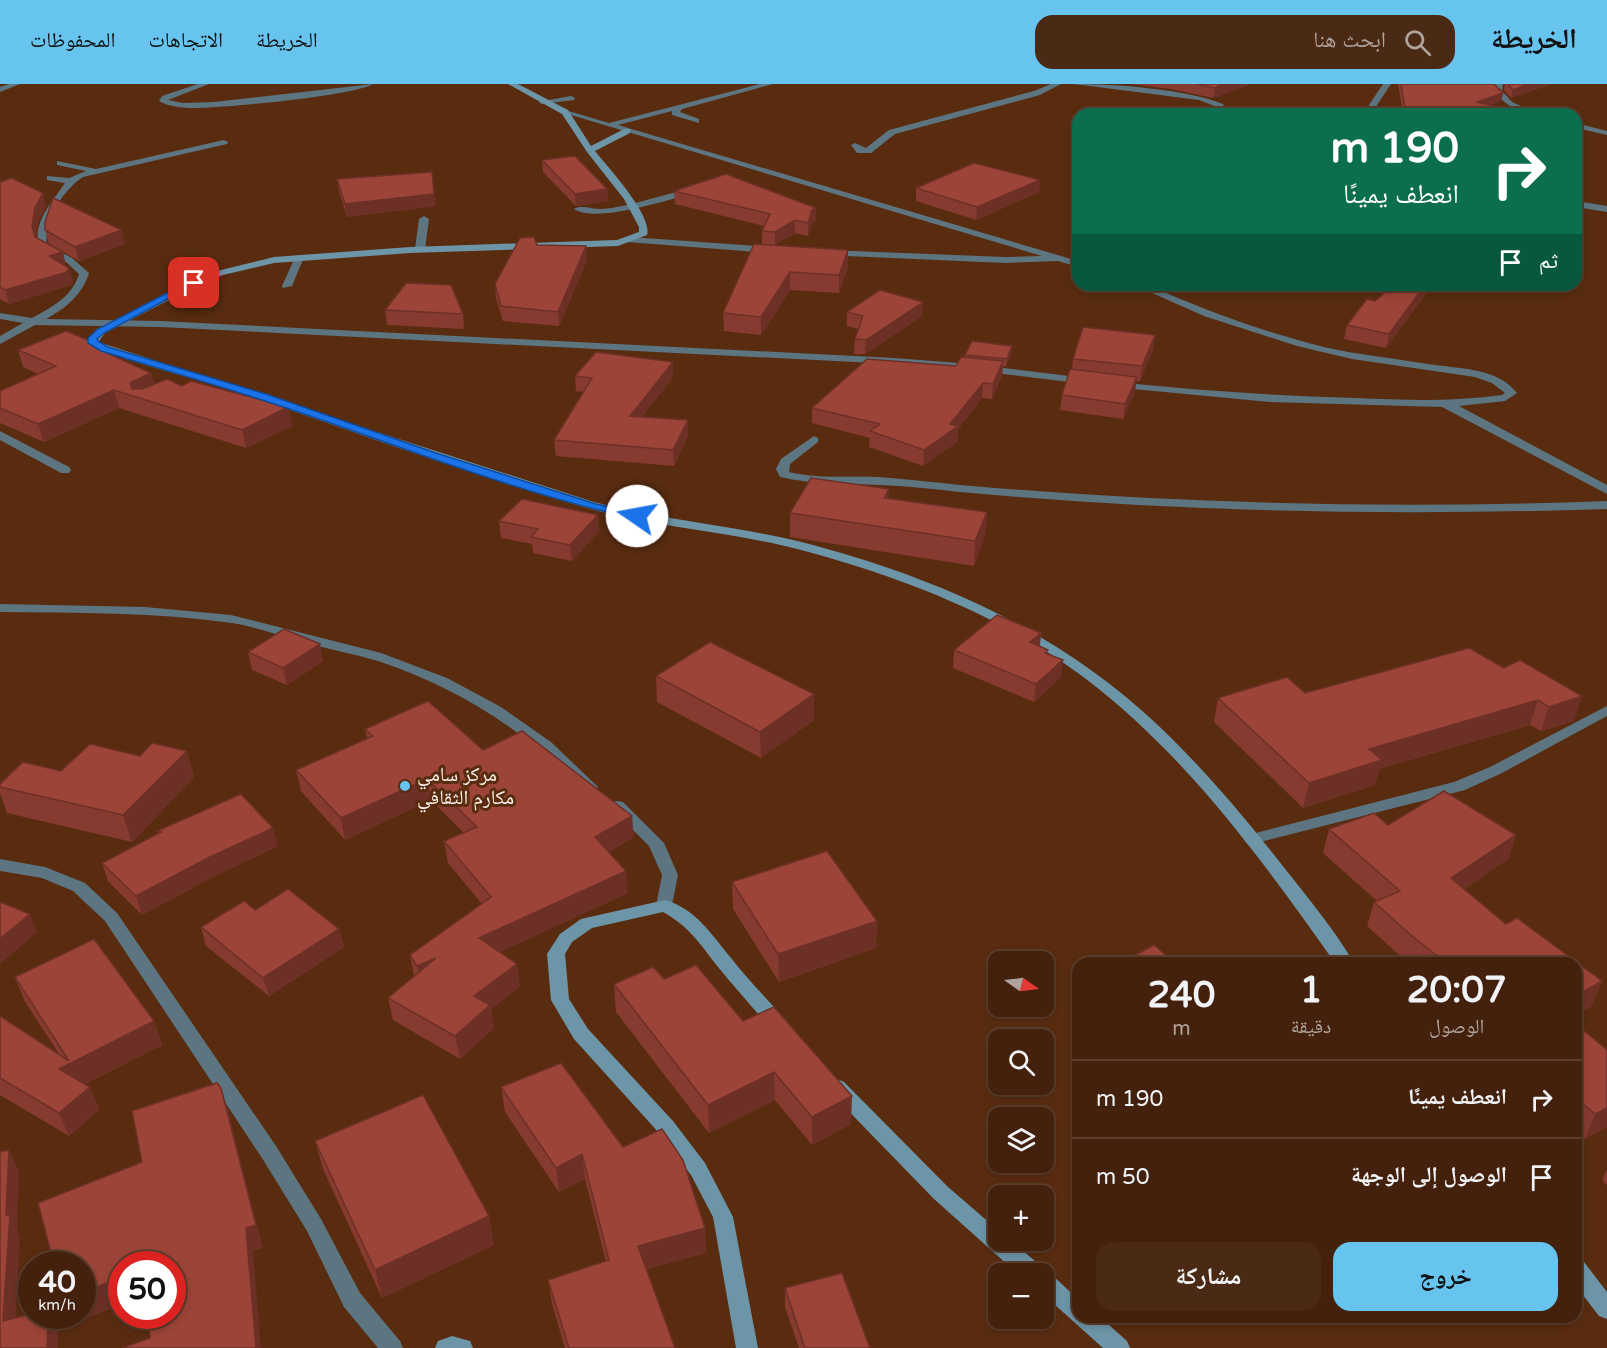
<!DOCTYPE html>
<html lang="ar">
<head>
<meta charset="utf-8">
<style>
  :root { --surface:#43210c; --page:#4a2915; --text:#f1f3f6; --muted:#afa39d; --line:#5b3e2d; --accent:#66c4ef }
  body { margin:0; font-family:"Varela Round","Noto Naskh Arabic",sans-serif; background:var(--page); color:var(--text); direction:rtl; height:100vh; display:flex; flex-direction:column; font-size:22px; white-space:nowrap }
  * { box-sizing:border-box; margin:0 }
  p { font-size:20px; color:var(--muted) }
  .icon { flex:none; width:33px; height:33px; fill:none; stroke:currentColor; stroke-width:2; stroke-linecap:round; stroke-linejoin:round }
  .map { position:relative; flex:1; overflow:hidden; direction:ltr }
  .details { position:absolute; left:1072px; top:873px; width:510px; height:366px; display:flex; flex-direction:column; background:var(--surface); border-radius:18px; box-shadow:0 3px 9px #0003,0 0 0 2px var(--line); direction:rtl }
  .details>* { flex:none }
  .hud { position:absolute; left:1072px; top:24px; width:510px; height:183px; border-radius:18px; box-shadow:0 3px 9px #0003,0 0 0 2px var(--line); direction:rtl; background:#0b6e4f; color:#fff; overflow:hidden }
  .needle { width:39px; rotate:104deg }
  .fabs { position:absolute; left:988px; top:867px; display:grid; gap:12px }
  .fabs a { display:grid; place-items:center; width:66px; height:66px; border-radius:12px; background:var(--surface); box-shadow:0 3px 9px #0003,0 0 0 2px var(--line); font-size:30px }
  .speed { position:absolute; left:18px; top:1167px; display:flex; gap:12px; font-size:30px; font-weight:700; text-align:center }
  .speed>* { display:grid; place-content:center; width:78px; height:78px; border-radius:50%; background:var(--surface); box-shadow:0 3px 9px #0003,0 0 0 2px var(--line); line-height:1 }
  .speed small { font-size:15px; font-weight:400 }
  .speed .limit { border:9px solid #d22; background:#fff; color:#111 }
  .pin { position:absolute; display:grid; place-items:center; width:51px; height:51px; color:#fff; margin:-26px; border-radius:12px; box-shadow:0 3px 9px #0006 }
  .me { position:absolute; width:66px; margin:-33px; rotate:282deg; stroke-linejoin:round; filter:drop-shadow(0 0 4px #0008) }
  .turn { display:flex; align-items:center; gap:21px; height:126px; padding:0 24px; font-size:27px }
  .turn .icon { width:78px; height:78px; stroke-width:2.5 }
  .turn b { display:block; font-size:42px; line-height:51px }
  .then { display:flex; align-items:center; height:57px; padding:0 24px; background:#0003; gap:12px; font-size:22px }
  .eta { display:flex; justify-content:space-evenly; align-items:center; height:102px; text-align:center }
  .eta b { font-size:36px; font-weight:800; line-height:42px }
  .cta { display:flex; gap:12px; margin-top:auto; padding:12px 24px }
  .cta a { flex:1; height:69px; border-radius:18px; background:var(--accent); color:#111; font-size:24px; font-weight:800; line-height:69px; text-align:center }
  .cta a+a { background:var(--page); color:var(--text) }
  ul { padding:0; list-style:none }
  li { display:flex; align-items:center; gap:18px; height:78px; padding:0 24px; border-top:2px solid var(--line) }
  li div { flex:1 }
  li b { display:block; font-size:22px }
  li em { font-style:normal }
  header { display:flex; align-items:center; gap:36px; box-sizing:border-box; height:84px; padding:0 30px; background:var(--accent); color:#111 }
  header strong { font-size:28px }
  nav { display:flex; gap:33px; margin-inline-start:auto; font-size:21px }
  .search { width:420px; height:54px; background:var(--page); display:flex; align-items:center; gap:15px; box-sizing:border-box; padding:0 21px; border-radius:18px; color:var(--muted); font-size:22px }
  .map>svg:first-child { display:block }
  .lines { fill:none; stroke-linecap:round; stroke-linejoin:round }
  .street { fill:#5c7581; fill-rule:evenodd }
  .secondary { fill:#6d95a8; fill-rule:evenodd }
  .wall { fill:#863a30 }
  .shaded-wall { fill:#6d3027 }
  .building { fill:#9c4438; stroke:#6d3027; stroke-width:1.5 }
  .route { fill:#1a73e8; stroke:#114b97; stroke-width:1.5 }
  .poi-dot { fill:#66c4ef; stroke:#592c10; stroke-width:2 }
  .labels { text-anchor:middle; stroke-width:6; stroke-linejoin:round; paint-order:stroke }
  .poi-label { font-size:20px; fill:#fef2ec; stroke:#592c10; text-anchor:start }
</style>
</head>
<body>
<header>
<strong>الخريطة</strong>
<div class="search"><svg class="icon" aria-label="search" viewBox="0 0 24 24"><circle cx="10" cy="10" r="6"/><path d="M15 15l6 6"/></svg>ابحث هنا</div>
<nav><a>الخريطة</a><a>الاتجاهات</a><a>المحفوظات</a></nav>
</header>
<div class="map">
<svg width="1607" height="1264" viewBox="0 0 1607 1264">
  <rect width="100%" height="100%" fill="#592c10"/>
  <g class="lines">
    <!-- street -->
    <g class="street">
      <polygon points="9,0 20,0 0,8 0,3"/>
      <path d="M198,0H209L168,16L183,19L214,18L373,0C353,12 223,24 195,24C183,24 169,23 159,17L162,12Z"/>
      <polygon points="760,0 773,0 682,25 680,28 699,35 699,39 672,31 672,27 618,41 1078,177 1078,183 1058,177 1005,179 824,171 822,169 827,166 1005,173 1042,172 561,28 565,26 609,39"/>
      <polygon points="1051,0 1061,0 1040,11 895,50 871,69 857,69 851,61 855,59 866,64 889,46 1034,7"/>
      <path d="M1074,0C1116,0 1185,5 1223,20L1225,25L1219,30H1210L1217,23L1199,16Z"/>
      <polygon points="1383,0 1391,0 1371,30 1363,30"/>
      <path d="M1495,0H1503L1502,7L1512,18L1539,30C1519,30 1506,22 1494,7Z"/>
      <polygon points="571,12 575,14 574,16 542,20 538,18"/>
      <polygon points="1131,27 1138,30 1128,30"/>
      <polygon points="1576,39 1607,47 1607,51 1576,44"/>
      <path d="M224,56L228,58L227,60L83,93C64,105 43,137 47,161L72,174L89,189C82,211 66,224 46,235L160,237L894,274L971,280L1086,294L1092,297L1086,300L971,286L894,280L160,243L35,241L0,260V252L23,239L0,235V229L32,234C52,223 72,213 79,190L66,178L40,164C30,141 53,117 65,99L47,96V92L69,94L86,87L57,81V77L96,85Z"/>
      <path d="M681,107L685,110L684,112C659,118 596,139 574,125C582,120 593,126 602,125C627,123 655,113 681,107Z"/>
      <polygon points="1576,117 1607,122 1607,128 1576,123"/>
      <polygon points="424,132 429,135 425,165 420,168 415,165 419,135"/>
      <polygon points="630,153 770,163 775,166 770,169 627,158 627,154"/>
      <polygon points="296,171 304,173 292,202 283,204 282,202"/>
      <path d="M1134,201H1147C1205,226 1263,248 1324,263C1358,271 1393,274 1428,280C1458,285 1497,283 1517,309L1505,317L1459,322L1607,401V410L1442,323L1270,318L1112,303V299L1116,298C1195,306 1275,312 1355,314C1404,316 1453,318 1502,311L1505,309L1492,299L1475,293L1352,275L1297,262L1204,232Z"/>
      <polygon points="0,347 69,383 71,386 69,389 61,389 0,356"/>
      <path d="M814,352L818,354V358L790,380L789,388C818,395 849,392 879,393C906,395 933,398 960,401C1176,420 1391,425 1607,417V425C1390,432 1176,428 960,408C933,405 906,402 879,401C845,399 813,401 780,393L776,385L781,375Z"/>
      <path d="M0,520L145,523L231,531L381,569L447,594L501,623L551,658L598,703L596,707H584C526,647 457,603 378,577C355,570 331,566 307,559C282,553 258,543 232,539C156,528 77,529 0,528Z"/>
      <polygon points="1607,622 1607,632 1502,689 1465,706 1252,760 1246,759 1244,755 1246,751 1252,750 1454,698 1490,683"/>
      <polygon points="617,717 623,718 664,759 678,791 671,826 659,826 656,822 662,791 649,762 609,722 611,718"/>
      <polygon points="0,775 45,783 85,799 117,829 276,1062 321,1135 360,1209 400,1257 403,1264 378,1264 344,1223 307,1147 262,1074 105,837 73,807 42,794 0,787"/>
    </g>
    <!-- secondary -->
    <g class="secondary">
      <path d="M508,0H518L568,26L591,62L624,45H630V49L595,67C608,83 653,132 647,151L618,162L410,169L274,179L223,191L198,201L105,249L98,258L594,418C667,437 741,442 813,461C913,488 1011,527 1095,589C1163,638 1219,702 1271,767C1299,803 1331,840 1354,879H1335C1263,777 1187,672 1086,595C1003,532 902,493 801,466C730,447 655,444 584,423C474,392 367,352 258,315C207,298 153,284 101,267L88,259V254L97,245L190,197L217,187L274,173L410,163L617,156L639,148V143L624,115L587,68L562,30Z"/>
      <path d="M665,816C696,825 711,850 731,874C748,896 768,916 787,937L789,942L787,947L780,949L773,947C755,926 736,905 718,883C700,860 690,843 663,828L592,844L572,858L565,870L569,915L588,945L673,1037L705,1079L733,1133L758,1264H736L713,1133L691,1091L659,1049L574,955L551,916L547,870L560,850L581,835Z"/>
      <polygon points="837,995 844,998 948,1103 999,1147 999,1156 1010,1156 1042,1183 1044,1189 1052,1191 1078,1215 1078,1233 1100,1233 1127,1257 1130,1264 1103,1264 1044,1211 1044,1190 1018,1190 934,1115 830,1008 827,1003 830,998"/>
      <polygon points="1576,1176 1584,1178 1607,1208 1607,1235 1599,1232 1576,1202"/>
      <polygon points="452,1252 470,1257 473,1264 435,1264 438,1257"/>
    </g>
  </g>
  <!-- wall -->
  <g class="wall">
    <polygon points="1132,0 1251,0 1213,14 1171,5"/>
    <polygon points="1398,0 1494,0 1501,17 1490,21 1510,30 1403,30"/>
    <polygon points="1505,0 1551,0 1511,14 1504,6"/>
    <polygon points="542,76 607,105 608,117 576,122 543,88"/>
    <polygon points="337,95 436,122 347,133 339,107"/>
    <polygon points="1040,96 1039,108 976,136 916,117 916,104"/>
    <polygon points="0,98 46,122 38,137 36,153 66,181 65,182 73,198 71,201 9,220 0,215"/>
    <polygon points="674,107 816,124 816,137 812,139 808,152 795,149 775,161 762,160 762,147 764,142 675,120"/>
    <polygon points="45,146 125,160 79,177 49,160"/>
    <polygon points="754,160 848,166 848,183 839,209 790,206 761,251 724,247 723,229"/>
    <polygon points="537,161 586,162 587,176 559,242 503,237 496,214 495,200"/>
    <polygon points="1432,201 1386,264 1344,255 1347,241 1375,217"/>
    <polygon points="385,226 463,230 464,245 387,241"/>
    <polygon points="847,228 922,232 865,270 854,270 855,255 858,245 847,242"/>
    <polygon points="1155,251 1153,266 1140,297 1136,297 1135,308 1123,335 1060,326 1062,311 1072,285 1073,275"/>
    <polygon points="105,263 106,269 151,289 154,300 182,302 288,323 292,342 246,364 119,324 44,358 0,339 0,307 38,290 23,283 18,266"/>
    <polygon points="1011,270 1006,282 1003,282 1002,292 992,315 982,314 958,345 957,358 923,382 869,363 870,354 812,339 812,324 956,282 965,273 965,271"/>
    <polygon points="575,292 673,293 642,333 688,352 674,382 556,372 554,356 584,308 576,307"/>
    <polygon points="889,414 987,428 985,452 974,482 790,453 790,429"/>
    <polygon points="499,437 599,447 572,477 533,469 532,460 501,454"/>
    <polygon points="1041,549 1040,562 1048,570 1061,593 1034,618 953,584 954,566"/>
    <polygon points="1469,564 1574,637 1541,647 1530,641 1379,685 1375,701 1303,724 1214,638 1218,614 1305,609"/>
    <polygon points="248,568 323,577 287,601 252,586"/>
    <polygon points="656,592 814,636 761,674 657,618"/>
    <polygon points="365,645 483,666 634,753 609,768 628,809 500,868 520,902 491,925 494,944 460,975 393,936 388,914 414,892 410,871 482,820 448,779 444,757 464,749 431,716 345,756 301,707 296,686 367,655"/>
    <polygon points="187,667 194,693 132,758 7,729 0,709 0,700 140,672"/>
    <polygon points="1444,707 1516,751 1508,775 1464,805 1506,840 1517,834 1602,897 1592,922 1576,931 1576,879 1408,879 1367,842 1374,818 1377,817 1323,769 1329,745 1374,729 1388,741"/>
    <polygon points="157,747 278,762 213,793 142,831 108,797 102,779 158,750"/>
    <polygon points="732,798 877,837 876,864 779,898 733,825"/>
    <polygon points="255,826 339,845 344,863 269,912 206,862 201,843"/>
    <polygon points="15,893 154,937 162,961 85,1000 90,1003 99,1026 69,1052 0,1011 0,932 59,970 24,916"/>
    <polygon points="664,895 743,937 851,1040 812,1061 775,1016 709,1049 616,928 614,900"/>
    <polygon points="1576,940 1607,966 1607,1043 1585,1055 1576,1048"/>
    <polygon points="501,1003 623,1063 705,1144 706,1169 646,1185 675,1264 565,1264 552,1220 548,1196 606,1177 585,1095 559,1108 505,1028"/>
    <polygon points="315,1057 489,1132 494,1161 382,1214 323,1085"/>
    <polygon points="1607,1085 1607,1101 1602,1097"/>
    <polygon points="785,1204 870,1264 799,1264 785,1223"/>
  </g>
  <!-- shaded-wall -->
  <g class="shaded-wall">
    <polygon points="1224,0 1251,0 1213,14 1215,4"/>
    <polygon points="1529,0 1551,0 1511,14 1513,6"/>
    <polygon points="1503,9 1501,17 1475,27 1477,18"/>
    <polygon points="432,88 436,122 347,133 345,120"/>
    <polygon points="1040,96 1039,108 976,136 977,123"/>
    <polygon points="607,105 608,117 576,122 575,110"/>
    <polygon points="43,109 46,122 38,137 35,155 32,142 35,124"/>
    <polygon points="816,124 816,137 812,139 808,152 808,139 812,126"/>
    <polygon points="795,136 795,149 775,161 775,148"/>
    <polygon points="122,146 125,160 79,177 75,163"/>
    <polygon points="586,162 587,176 559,242 558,228"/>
    <polygon points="848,166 848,183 839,209 839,191"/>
    <polygon points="63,168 66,181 53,186 49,172"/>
    <polygon points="69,184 73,198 71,201 9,220 5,206"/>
    <polygon points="790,188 790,206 761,251 761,233"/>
    <polygon points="1425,201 1432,201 1386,264 1389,250"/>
    <polygon points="923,218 922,232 865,270 866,256"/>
    <polygon points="1155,251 1153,266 1140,297 1142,282"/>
    <polygon points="1012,262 1011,270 1006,282 1007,275"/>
    <polygon points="105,263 109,280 98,265"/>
    <polygon points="1003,277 1002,292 992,315 993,300"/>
    <polygon points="673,278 673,293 631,347 630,332"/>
    <polygon points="151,289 156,306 134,312 130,299"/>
    <polygon points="1137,293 1135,308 1123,335 1125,320"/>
    <polygon points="983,299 982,314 958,345 957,358 923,382 924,366 950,340"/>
    <polygon points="114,306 119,324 44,358 38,340"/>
    <polygon points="288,323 292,342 246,364 242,346"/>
    <polygon points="688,336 688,352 674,382 673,366"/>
    <polygon points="889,405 888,428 884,414"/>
    <polygon points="987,428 985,452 974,482 975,457"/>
    <polygon points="598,431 599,447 572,477 570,461"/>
    <polygon points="1041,549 1039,566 1030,558"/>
    <polygon points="320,560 323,577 287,601 283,584"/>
    <polygon points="1063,576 1061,593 1034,618 1036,600"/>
    <polygon points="814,610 814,636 761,674 760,648"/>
    <polygon points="1582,612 1574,637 1541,647 1549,623"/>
    <polygon points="1538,616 1530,641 1379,685 1375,701 1303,724 1309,699 1369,665"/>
    <polygon points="187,667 194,693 132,758 123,731"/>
    <polygon points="427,695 431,716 345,756 341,734"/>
    <polygon points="632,732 634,753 597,775 595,753"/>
    <polygon points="273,744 278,762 213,793 142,831 136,812 208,774"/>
    <polygon points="1516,751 1508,775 1444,818 1451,794"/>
    <polygon points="626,787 628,809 483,876 479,854"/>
    <polygon points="30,830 37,848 0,880 0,855"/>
    <polygon points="877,837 876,864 779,898 778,870"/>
    <polygon points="339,845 344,863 269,912 263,894"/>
    <polygon points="436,874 421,905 417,882"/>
    <polygon points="517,880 520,902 491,925 494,944 460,975 455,952 474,912"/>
    <polygon points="1602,897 1592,922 1576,931 1576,912"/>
    <polygon points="154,937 162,961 68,1008 59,985"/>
    <polygon points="774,988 775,1016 709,1049 708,1021"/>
    <polygon points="90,1003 99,1026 69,1052 59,1029"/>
    <polygon points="221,1004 228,1026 263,1164 253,1167 261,1264 256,1264"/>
    <polygon points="852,1012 851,1040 812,1061 812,1033"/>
    <polygon points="1607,1024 1607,1043 1585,1055 1595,1030"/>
    <polygon points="9,1066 19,1088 17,1146 20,1153 14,1260 3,1237"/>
    <polygon points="582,1070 585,1095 559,1108 556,1084"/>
    <polygon points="489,1132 494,1161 382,1214 375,1186"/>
    <polygon points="705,1144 706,1169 640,1187 638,1162"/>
    <polygon points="122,1193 122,1220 73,1240 69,1232 82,1232 82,1209"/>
    <polygon points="48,1232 51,1232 58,1248 58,1264 47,1264"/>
  </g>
  <!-- building -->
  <g class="building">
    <polygon points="1198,0 1224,0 1215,4"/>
    <polygon points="1401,0 1494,0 1503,9 1477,18 1511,26 1510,30 1406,30"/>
    <polygon points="1508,0 1529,0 1513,6"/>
    <polygon points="575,72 607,105 575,110 542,76"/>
    <polygon points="974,79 1040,96 977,123 916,104"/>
    <polygon points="432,88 434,110 345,120 337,95"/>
    <polygon points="726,90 816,124 812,126 808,139 795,136 775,148 762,147 770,130 674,107"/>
    <polygon points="12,94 43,109 35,124 32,142 35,153 63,168 49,172 69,184 67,188 5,206 0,203 0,98"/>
    <polygon points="53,114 122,146 75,163 45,146 45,138"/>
    <polygon points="534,153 537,161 586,162 558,228 501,222 495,200 520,154"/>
    <polygon points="754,160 848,166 839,191 790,188 761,233 723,229"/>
    <polygon points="406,199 451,201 463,230 385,226"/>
    <polygon points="1394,201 1425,201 1389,250 1347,241 1367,215 1375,217"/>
    <polygon points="880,206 923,218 866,256 855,255 863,232 847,228"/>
    <polygon points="1083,243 1155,251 1142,282 1073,275"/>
    <polygon points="66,247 105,263 98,265 151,289 130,299 132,305 142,305 167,295 182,302 191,297 288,323 242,346 114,306 38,340 0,324 0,307 56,282 18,266"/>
    <polygon points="972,257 1012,262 1007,275 965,271"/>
    <polygon points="596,268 673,278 630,332 688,336 673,366 554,356 592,294 575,292"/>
    <polygon points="961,273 1003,277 993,300 983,299 950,340 958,342 924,366 870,347 880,340 812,324 867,275 956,282"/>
    <polygon points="1070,285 1137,293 1125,320 1062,311"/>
    <polygon points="811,394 889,405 884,414 987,428 975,457 790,429"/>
    <polygon points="522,415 598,431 570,461 531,453 538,445 499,437"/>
    <polygon points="997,531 1041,549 1030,558 1048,566 1045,569 1063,576 1036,600 954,566"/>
    <polygon points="284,545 320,560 283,584 248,568"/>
    <polygon points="710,558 814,610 760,648 656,592"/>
    <polygon points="1469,564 1504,584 1520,576 1582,612 1549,623 1538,616 1369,665 1382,676 1309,699 1218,614 1287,593 1305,609"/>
    <polygon points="428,617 483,666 522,647 632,732 595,753 626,787 479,854 517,880 474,912 490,921 455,952 388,914 436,874 417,882 410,871 491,813 444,757 477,743 427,695 341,734 296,686 373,652 365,645"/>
    <polygon points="152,659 187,667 123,731 0,703 0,700 23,678 61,687 90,660 140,672"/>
    <polygon points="1444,707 1516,751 1451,794 1506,840 1517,834 1602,897 1576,912 1576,879 1446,879 1411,851 1374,818 1400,807 1329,745 1374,729 1388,741"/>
    <polygon points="241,710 273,744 208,774 136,812 102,779 161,748 157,747"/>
    <polygon points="827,767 877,837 778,870 732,798"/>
    <polygon points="288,805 339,845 263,894 201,843 244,817 255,826"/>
    <polygon points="0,818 30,830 0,855"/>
    <polygon points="94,855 154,937 59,985 90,1003 59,1029 0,994 0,932 69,977 15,893"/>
    <polygon points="1154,861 1175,879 1124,879 1123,878"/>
    <polygon points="696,881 743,937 774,923 852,1012 812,1033 774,988 708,1021 614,900 653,883 664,895"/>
    <polygon points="1576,940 1607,966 1607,1024 1595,1030 1576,1014"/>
    <polygon points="561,979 623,1063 662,1045 683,1076 705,1144 638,1162 675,1264 569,1264 548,1196 609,1176 582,1070 556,1084 501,1003"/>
    <polygon points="217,999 221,1004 256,1141 246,1144 256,1264 122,1264 150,1254 149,1232 172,1232 172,1180 122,1180 122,1193 82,1209 82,1180 54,1180 38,1119 142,1078 132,1027"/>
    <polygon points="423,1011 489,1132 375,1186 315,1057"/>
    <polygon points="9,1066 6,1131 10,1130 3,1237 32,1230 32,1232 48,1232 47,1264 0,1264 0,1068"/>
    <polygon points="842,1189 870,1264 805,1264 785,1204"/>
  </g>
  <!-- route -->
  <path class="route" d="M190,197L198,199L104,249L97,255L98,257L108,263L266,310L436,369L596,420L641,429L643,432L637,435C507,407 384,355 259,315C207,298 154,283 101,267L88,259V254L98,245Z"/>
  <!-- markers -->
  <circle class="poi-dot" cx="405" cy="702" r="6"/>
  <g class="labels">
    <!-- poi labels -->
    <g class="poi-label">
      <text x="417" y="697">مركز سامي<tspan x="417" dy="23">مكارم الثقافي</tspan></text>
    </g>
  </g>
</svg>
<div class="fabs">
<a><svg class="needle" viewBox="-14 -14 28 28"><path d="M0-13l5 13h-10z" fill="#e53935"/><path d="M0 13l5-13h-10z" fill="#afa39d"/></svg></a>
<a><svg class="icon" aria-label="search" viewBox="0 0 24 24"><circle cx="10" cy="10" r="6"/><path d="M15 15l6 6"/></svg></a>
<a><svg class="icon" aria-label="layers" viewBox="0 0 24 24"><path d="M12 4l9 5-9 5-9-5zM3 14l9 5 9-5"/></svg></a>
<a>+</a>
<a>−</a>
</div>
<div class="speed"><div>40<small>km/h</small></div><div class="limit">50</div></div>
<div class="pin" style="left:194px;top:199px;background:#d93025"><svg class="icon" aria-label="arrive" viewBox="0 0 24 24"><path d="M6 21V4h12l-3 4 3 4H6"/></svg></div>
<svg class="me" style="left:637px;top:432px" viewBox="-20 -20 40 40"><circle r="19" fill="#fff"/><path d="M0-13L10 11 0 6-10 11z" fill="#1a73e8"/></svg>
<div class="hud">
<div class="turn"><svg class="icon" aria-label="right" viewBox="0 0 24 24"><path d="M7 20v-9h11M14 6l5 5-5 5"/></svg><div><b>190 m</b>انعطف يمينًا</div></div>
<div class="then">ثم<svg class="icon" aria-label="arrive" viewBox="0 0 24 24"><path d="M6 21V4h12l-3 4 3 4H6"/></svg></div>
</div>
<section class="details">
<div class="eta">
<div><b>20:07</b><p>الوصول</p></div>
<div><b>1</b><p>دقيقة</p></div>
<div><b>240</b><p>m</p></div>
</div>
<ul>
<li><svg class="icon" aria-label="right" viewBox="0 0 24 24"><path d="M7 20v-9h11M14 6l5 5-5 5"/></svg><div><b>انعطف يمينًا</b></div><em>190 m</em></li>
<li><svg class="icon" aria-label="arrive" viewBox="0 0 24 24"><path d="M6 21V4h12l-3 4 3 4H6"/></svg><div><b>الوصول إلى الوجهة</b></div><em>50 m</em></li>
</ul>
<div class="cta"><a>خروج</a><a>مشاركة</a></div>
</section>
</div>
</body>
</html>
